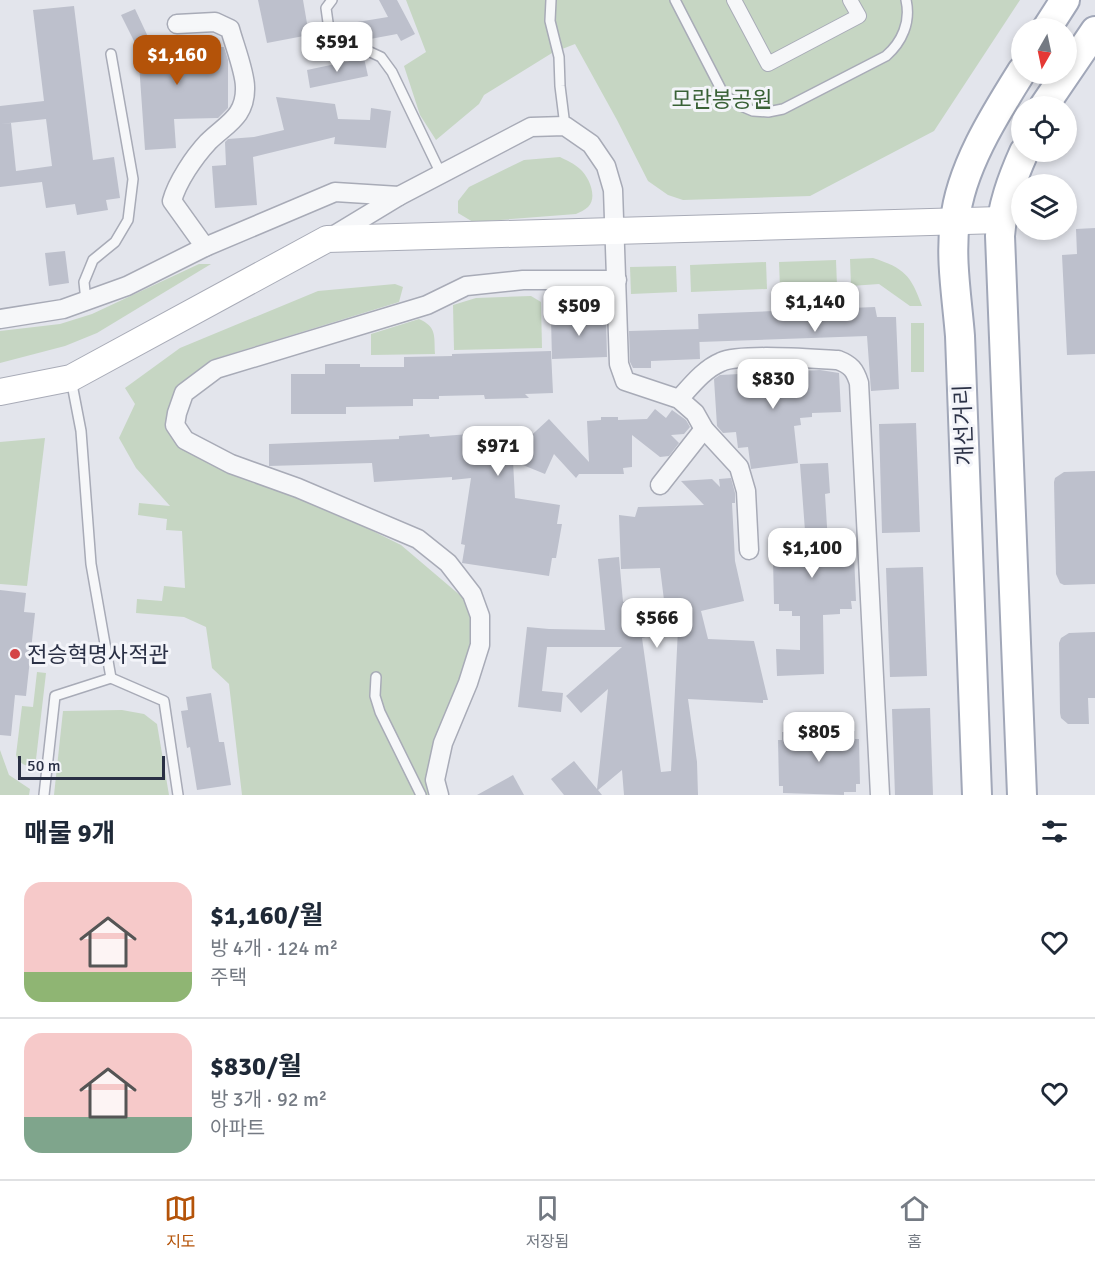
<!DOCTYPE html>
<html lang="ko">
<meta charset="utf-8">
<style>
body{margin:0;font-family:Signika,"Noto Sans KR",sans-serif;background:#f2f2f3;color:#1f2937;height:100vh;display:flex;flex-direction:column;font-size:22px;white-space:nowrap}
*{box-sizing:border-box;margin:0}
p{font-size:20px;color:#747a83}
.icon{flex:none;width:33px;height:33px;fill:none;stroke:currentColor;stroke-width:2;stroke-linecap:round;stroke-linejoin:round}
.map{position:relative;height:795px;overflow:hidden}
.drawer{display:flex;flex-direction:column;background:#fff;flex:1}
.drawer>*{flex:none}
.needle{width:39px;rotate:189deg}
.buttons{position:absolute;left:1011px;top:18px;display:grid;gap:12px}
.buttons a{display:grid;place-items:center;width:66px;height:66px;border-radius:50%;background:#fff;box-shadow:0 3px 9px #0003;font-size:30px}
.scale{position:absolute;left:18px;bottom:15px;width:147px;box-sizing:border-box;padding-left:6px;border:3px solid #2a3045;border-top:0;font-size:16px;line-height:21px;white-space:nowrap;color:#2a3045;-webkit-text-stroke:4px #f3f4f9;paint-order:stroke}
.price{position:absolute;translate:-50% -51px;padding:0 14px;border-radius:12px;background:#fff;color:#222;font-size:20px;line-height:39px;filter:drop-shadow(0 2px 3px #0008)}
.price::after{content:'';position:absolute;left:50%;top:36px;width:18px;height:14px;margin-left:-9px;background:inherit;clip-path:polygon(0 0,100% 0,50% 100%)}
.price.selected{background:#b45309;color:#fff}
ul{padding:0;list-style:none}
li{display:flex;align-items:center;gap:18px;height:150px;padding:0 24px}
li+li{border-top:2px solid #e0e1e3}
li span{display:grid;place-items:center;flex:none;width:168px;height:120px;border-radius:18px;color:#555}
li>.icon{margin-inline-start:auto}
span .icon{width:72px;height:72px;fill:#fffc;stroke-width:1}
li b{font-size:26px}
h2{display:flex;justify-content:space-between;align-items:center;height:72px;padding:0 24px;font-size:26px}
.tabs{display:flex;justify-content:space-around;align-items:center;height:84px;border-top:2px solid #e0e1e3;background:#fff;font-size:16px;color:#747a83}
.tabs a{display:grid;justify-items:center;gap:3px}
.tabs .selected{color:#b45309}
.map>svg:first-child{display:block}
.green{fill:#c6d6c3}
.building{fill:#bdc0cc;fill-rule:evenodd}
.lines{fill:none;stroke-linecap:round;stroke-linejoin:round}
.service-casing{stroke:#a8abb7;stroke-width:12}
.pedestrian-casing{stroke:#a8abb7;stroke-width:16}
.minor-casing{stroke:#a8abb7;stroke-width:21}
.secondary-casing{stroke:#a8abb7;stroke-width:28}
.primary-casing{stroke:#a1a7b8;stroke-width:32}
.service{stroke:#f6f7f9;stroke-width:9}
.pedestrian{stroke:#f6f7f9;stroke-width:14}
.minor{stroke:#f6f7f9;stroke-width:18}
.secondary{stroke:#fff;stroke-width:26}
.primary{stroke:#fff;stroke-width:28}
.poi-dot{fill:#d44446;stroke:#f3f4f9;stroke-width:2}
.labels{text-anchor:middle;stroke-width:6;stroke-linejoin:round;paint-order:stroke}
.park-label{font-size:22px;fill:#396136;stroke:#f3f4f9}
.street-label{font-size:22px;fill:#2a3045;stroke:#f3f4f9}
.poi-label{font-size:22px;fill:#2a3045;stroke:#f3f4f9;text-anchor:start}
</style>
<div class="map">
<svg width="1095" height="795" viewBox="0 0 1095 795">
<rect width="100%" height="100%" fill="#e3e5ec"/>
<g class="green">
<polygon points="406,0 1020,0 934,131 810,196 683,200 668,195 648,181 617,120 575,44 552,53 484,95 479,104 436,140 420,115 404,66 426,52"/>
<path d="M560,157C566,160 575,164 580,169C589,177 598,197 588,207C585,210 580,212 576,214L473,222L458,213V201L469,187L524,160Z"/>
<path d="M873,258C904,268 911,275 922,306H910L879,284L851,286L850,259Z"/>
<polygon points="836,260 837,286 780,288 779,262"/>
<polygon points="766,262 767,289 691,292 690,265"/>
<polygon points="199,264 211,264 97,333 65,346 0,363 0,331 60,324 92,314"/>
<polygon points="676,266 677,292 631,294 630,267"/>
<polygon points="395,284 403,287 399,302 211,360 177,386 168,413 169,430 401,545 468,602 474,625 472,646 428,777 428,795 242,795 229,684 212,668 206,627 184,617 136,613 137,599 162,601 164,586 185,588 182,531 166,530 167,519 138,515 139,503 170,506 136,468 119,438 135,404 125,388 180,348 318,291"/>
<polygon points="531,296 541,302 542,348 454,350 453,305 476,298"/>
<path d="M419,319C437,327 434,336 435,354L371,355V334Z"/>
<rect x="911" y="323" width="13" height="49"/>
<polygon points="45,438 27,586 0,584 0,442"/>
<path d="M37,672L46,673L35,768C26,766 19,764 16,755L22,706L33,707Z"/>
<polygon points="122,710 144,714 157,724 169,795 54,795 63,711"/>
<polygon points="0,750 9,775 30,789 29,795 0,795"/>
</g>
<g class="building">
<polygon points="258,0 303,0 309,35 267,43"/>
<polygon points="379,0 397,0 415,34 401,41 397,34 354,42 351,23 388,17"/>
<polygon points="74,6 93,160 114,157 120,198 106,200 108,210 77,215 75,204 46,208 42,182 0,187 0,124 11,123 16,171 52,166 46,119 0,124 0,106 44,101 33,10"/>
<polygon points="135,9 158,58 185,55 185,47 224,47 228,60 228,108 218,118 174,119 176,148 145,150 138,49 121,15"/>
<polygon points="364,58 368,76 310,88 307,70"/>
<polygon points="276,97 335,104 338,119 370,120 371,108 391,111 386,148 334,144 335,137 253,157 257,205 215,208 212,166 226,165 225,142 228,139 254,137 284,130"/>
<polygon points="1095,228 1095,354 1067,355 1062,255 1077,254 1076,229"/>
<polygon points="65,251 69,283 49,286 45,253"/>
<polygon points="875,307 877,317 896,317 899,389 871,391 867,336 699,342 698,314"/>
<polygon points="598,315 598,318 606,317 607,357 552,359 551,319 562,319 562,316"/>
<polygon points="699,329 700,359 651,361 651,368 633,368 630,362 629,331"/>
<polygon points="551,351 553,393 525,394 529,398 485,399 484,395 439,396 439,399 413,399 413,406 346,407 346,414 291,414 291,374 325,374 325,364 360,364 360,367 404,367 404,357 452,356 452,354"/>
<polygon points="820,370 839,373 841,412 812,413 812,417 800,418 801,425 794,426 798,463 751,469 748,447 738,448 736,432 723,433 717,426 714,379 720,375"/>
<polygon points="655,409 666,418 672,410 686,420 690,427 684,434 671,435 679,443 669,456 660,457 632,435 632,467 623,468 624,474 579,474 576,478 554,454 545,474 513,461 515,498 560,505 557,524 562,524 556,558 552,558 549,576 462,563 465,545 461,544 471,478 452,480 452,477 374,482 372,463 269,466 269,444 399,439 399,436 429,434 430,437 522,430 523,443 549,419 589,462 587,421 601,420 601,417 618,417 618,420 647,419"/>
<polygon points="916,423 920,532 882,533 879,424"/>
<polygon points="828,463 830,493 825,494 828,543 830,543 830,548 849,548 850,556 854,555 856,601 851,601 852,609 840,609 840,614 823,615 824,674 777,676 776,649 800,650 800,616 792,616 792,611 779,611 779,604 774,604 773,559 777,559 777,550 795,550 795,544 806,544 800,464"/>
<polygon points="1095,471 1095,584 1064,585 1060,583 1056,574 1054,482 1055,478 1064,472"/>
<path d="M731,478L735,493V503H732L735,561L744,601L701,611L708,639L754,641L768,700H763V703L688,699L697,762L698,795H624L622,770L598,790L602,795H564L551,779L574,761L597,789L608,689L581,713L566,696L622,647H547L542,691L563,693L561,712L518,707L527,627L549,629L605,630L598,559L619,557L623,602L626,601L628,626L666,616L660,568L621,569L619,515L635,517L638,507L704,505L681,481L712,479L720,487L719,479ZM678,629L671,771L661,772L642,638Z"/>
<polygon points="923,567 927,676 890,677 886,568"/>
<polygon points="0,590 26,593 24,612 35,613 26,696 15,695 11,736 0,735"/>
<polygon points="1095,632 1095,698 1088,698 1089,724 1068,724 1061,718 1060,713 1059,643 1061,638 1069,633"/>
<polygon points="211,693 219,742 224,742 231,785 197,790 190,747 187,748 181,711 188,710 186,697"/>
<polygon points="930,708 933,795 895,795 892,709"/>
<polygon points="855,731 855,739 859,739 860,784 856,784 856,792 844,792 844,795 783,793 783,786 779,786 778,740 782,740 782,732"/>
<polygon points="513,775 524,795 477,795"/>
</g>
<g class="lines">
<g class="service-casing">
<g id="service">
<polyline points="332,0 326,8 331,44 344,52 368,51 381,57 392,72 441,174"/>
<polyline points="551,0 550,21 559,57 560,86 565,126"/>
<path d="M675,0L724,95L739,105L753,111L768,112L783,109L886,56C902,42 911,22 906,0"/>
<polyline points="86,301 84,282 93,260 115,242 128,220 133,179 111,54"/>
<polyline points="376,677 375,696 380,712 421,795"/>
<polyline points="111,678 164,701 178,795"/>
<polyline points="44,795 55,696 111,678 91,564 81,431 71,379"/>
</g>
</g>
<g class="pedestrian-casing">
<polyline id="pedestrian" points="734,0 768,64 859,16 850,0"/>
</g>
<g class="minor-casing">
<g id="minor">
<path d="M177,24L215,22L230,29C234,44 245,72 245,87C246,117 226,124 208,142C194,157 177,182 172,201L205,247"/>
<polyline points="328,239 399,196 531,127 565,126 591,144 606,166 613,190 619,364 625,381 679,399 695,413 704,429 739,467 746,491 749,550"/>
<polyline points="0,319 63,309 127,286 205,247 335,192 399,196"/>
<path d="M679,399C691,386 704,369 721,362C740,353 814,359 838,360C851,365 855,370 859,383L880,795"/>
<polyline points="660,485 704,429"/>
<polyline points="439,795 435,780 443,743 468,683 480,645 480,616 472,594 448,563 418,539 298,488 231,464 185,440 175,425 177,413 184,393 216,369 427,305 466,286 523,280 617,280"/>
</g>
</g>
<g class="secondary-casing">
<polyline id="secondary" points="0,392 71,378 327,239 1001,220"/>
</g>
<g class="primary-casing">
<g id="primary">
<polyline points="1047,28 1065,0"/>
<polyline points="1044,106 1095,31"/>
<path d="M977,795L960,336C957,298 950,259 955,221C960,169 995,114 1022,71"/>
<path d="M1022,795L1000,236C1002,206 1012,179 1024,152"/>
</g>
</g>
<use href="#service" class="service"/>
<use href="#pedestrian" class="pedestrian"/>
<use href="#minor" class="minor"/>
<use href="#secondary" class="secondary"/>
<use href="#primary" class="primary"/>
</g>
<circle class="poi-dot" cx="15" cy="654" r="6"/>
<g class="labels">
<g class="park-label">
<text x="722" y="107">모란봉공원</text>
</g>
<g class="street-label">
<text transform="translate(963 425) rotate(-92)" y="8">개선거리</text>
</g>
<g class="poi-label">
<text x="27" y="662">전승혁명사적관</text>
</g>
</g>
</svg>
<div class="buttons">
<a><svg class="needle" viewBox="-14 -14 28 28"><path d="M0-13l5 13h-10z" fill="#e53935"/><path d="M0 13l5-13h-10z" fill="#747a83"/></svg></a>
<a><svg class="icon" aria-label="locate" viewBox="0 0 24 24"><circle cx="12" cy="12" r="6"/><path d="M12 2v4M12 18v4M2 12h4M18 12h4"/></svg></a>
<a><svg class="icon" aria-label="layers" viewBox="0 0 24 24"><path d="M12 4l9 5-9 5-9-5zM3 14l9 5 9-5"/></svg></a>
</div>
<div class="scale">50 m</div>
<b class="price" style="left:337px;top:73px">$591</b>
<b class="price selected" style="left:177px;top:86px">$1,160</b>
<b class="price" style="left:815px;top:333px">$1,140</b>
<b class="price" style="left:579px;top:337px">$509</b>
<b class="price" style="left:773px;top:410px">$830</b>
<b class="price" style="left:498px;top:477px">$971</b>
<b class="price" style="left:812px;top:579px">$1,100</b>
<b class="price" style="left:657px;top:649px">$566</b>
<b class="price" style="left:819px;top:763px">$805</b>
</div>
<section class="drawer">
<h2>매물 9개<svg class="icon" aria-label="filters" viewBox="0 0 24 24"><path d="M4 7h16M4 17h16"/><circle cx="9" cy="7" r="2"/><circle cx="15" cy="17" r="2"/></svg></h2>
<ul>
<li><span style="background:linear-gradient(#f6c9c9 75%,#8fb573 0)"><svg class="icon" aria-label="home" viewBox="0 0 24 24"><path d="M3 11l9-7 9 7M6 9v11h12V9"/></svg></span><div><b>$1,160/월</b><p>방 4개 · 124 m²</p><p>주택</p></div><svg class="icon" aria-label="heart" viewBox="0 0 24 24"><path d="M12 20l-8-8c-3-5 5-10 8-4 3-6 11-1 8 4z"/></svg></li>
<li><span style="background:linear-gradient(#f6c9c9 70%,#7fa58c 0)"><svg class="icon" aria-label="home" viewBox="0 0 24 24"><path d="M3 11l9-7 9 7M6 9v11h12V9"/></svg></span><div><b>$830/월</b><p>방 3개 · 92 m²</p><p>아파트</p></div><svg class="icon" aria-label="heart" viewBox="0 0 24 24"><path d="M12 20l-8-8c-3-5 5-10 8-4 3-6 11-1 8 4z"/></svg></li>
</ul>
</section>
<nav class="tabs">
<a class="selected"><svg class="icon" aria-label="map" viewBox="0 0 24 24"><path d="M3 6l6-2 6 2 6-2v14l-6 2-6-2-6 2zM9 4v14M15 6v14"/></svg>지도</a>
<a><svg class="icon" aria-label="saved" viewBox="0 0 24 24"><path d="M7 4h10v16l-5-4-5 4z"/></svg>저장됨</a>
<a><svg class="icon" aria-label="home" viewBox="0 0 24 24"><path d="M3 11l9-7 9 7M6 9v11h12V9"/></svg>홈</a>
</nav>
